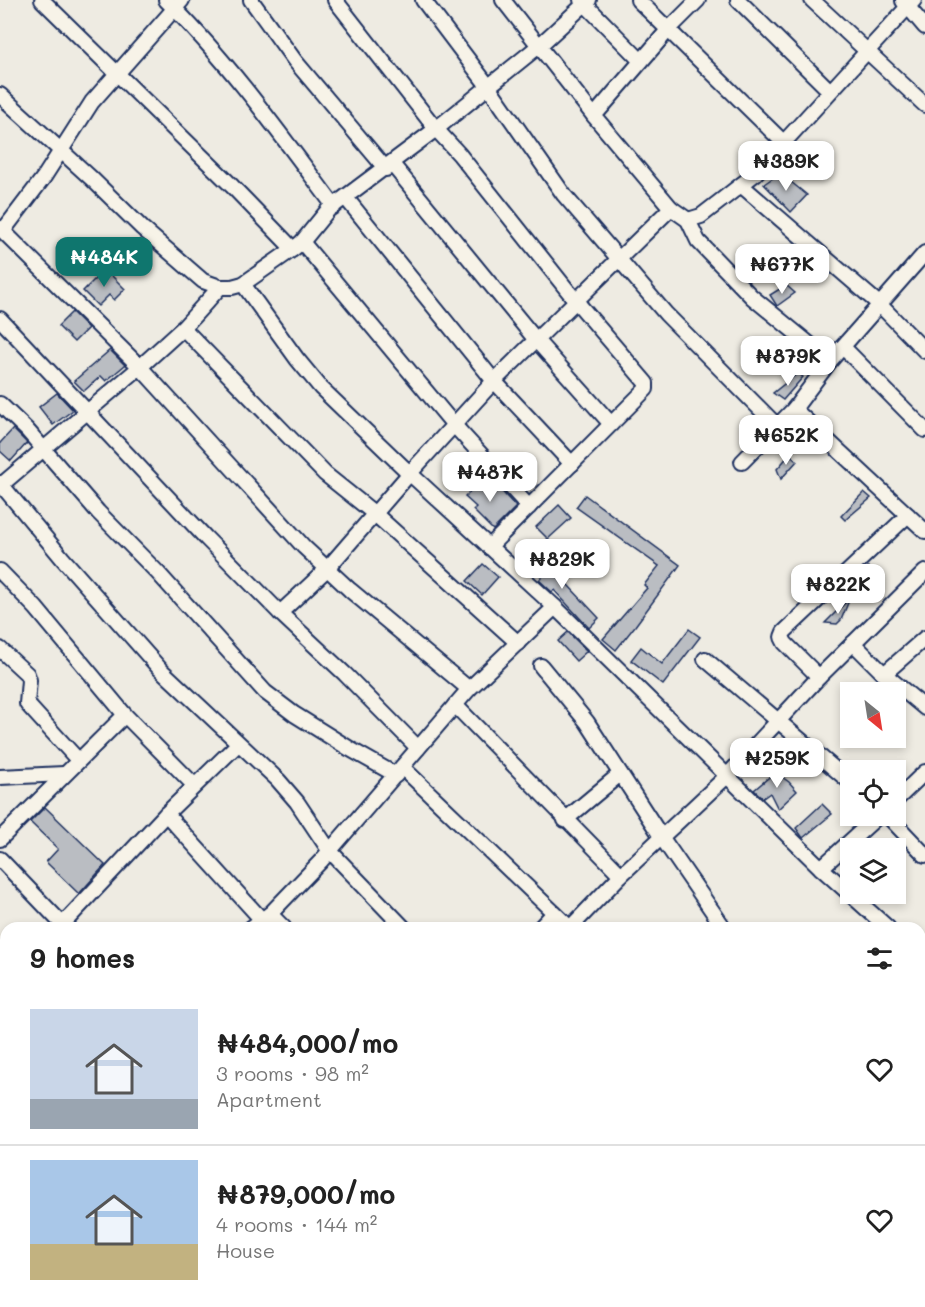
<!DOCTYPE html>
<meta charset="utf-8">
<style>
body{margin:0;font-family:Mali,sans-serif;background:#f6f6f6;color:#222;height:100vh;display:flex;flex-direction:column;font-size:22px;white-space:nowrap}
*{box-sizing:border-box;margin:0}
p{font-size:20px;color:#767676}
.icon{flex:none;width:33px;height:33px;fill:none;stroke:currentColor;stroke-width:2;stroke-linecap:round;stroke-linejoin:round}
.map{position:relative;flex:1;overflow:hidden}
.side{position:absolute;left:0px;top:922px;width:926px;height:386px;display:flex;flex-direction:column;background:#fff;border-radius:18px 18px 0 0;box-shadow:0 3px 9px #0003}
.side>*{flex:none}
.needle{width:39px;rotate:150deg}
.buttons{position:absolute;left:840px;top:682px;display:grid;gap:12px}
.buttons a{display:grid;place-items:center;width:66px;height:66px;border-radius:0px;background:#fff;box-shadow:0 3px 9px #0003;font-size:30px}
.price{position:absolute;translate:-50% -51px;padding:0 14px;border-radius:12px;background:#fff;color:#222;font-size:20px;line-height:39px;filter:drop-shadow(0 2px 3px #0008)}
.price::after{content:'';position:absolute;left:50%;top:36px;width:18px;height:14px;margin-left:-9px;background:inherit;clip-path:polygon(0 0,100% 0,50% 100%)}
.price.current{background:#0f766e;color:#fff}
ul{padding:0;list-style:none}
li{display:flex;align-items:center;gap:18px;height:150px;padding:0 30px}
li+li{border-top:2px solid #e0e0e0}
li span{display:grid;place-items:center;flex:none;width:168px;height:120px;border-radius:0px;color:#555}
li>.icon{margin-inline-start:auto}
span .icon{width:72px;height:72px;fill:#fffc;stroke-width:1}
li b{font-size:26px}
h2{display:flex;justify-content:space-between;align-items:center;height:72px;padding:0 30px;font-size:26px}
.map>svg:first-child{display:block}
.building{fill:#babdc2;stroke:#1b2f5e;stroke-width:1.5}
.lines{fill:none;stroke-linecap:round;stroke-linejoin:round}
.minor-casing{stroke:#1b2f5e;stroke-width:18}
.minor{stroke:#f7f3e8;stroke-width:14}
</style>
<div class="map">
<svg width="925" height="1307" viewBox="0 0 925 1307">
<rect width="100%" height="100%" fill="#eeebe2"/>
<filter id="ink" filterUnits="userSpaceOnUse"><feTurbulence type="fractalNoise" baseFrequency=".0167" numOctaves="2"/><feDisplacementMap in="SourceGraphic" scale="12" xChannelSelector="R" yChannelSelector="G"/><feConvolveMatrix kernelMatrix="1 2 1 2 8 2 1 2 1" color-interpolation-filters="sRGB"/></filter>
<g filter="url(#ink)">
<g class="building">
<polygon points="780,173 807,195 791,212 764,184"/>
<polygon points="105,269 125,289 114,300 109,295 98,306 83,291"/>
<polygon points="786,285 795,293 777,306 770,295"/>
<polygon points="72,312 88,328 74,342 58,326"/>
<polygon points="110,350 125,365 106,381 101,376 84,391 74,381"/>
<polygon points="798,373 803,377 783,400 773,393"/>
<polygon points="57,393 73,410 53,425 39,407"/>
<polygon points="13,429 27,443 11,461 0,451 0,443"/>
<polygon points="790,454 797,461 781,479 777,469"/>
<polygon points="487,475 516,507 493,530 473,510 476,507 465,497"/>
<polygon points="864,492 871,498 845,520 841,516"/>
<polygon points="585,495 680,565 635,626 616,650 603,639 647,588 644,585 659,566 576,507"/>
<polygon points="559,505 571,518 548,539 536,527"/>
<polygon points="537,552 599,618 589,628 554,590 552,592 539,580 542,577 527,562"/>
<polygon points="483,564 498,577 482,595 467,581"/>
<polygon points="868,567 871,571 846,600 841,590"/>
<polygon points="850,598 841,620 837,624 825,623"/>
<polygon points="689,629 700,637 663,685 631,660 641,647 662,664"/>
<polygon points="568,632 587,651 576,661 558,641"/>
<polygon points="775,772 789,782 797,791 778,809 770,793 763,798 754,790"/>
<polygon points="822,804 832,814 803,838 796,828"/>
<polygon points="45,807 105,865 79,894 46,862 58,849 30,822"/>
</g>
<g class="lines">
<g class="minor-casing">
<g id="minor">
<polyline points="42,0 232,186 293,249"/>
<path d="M166,0C229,62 281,135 334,206"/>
<polyline points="251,0 295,61 386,169"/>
<polyline points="335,0 436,129 459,154 576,301 646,383 646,389 489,547"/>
<polyline points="423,0 488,86 564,195 666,314 777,426"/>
<polyline points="503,0 594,116 671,208 688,220 698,241 752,297 830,361"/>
<polyline points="581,0 641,61"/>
<polyline points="638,0 784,143"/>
<polyline points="738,0 830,91"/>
<polyline points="812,0 925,105"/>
<polyline points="903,1 925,27"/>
<polyline points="0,95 91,178 142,228 203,281 220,287 232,287 243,284 293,249 302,242 328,210 436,129 540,45 589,0"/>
<polyline points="594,116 669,29 698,0"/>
<polyline points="392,164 536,340 611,424"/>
<polyline points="741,185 879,304 925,351"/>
<polyline points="346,198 494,381 572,464"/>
<polyline points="688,220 701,216 755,174 914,0"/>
<polyline points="0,228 140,367 304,547 350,590 469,689"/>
<polyline points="3,231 44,177 92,102 182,0"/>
<polyline points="302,242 454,425 529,507"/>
<polyline points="243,284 297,359 321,388 404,468 555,607 821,868 888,928"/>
<polyline points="0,319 206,538 280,613 345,674 418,748"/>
<polyline points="183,328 325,474 375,514 518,643"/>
<polyline points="843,347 925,430"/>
<polyline points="0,404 27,430 98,512 158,573 265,692 294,714 350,749 396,775"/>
<polyline points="794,409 925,531"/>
<polyline points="742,462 794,409 830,361 925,253"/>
<polyline points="0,483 63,559 160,669 278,780 297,802 329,850 404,928"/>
<polyline points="0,486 140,367 183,328 220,287"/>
<polyline points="0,571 36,608 125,715 194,785"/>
<polyline points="280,613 327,569 410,473 494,381 671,208"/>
<polyline points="853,643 884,674 925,708"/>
<polyline points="0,649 27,674 29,680 27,704 78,760"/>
<polyline points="705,659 850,782"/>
<polyline points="541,666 587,722 662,838 724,928"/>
<polyline points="884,674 925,638"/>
<polyline points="819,677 785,643 782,637 784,632 908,515"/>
<polyline points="455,705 621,875"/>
<polyline points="402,767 570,928"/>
<polyline points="0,777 64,774"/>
<polyline points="896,800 925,772"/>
<polyline points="166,814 262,920"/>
<polyline points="888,816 925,855"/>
<polyline points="565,820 620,774"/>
<polyline points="0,839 125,715"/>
<polyline points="0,859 66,928"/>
<polyline points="821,868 878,816"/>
<polyline points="270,914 284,928"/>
<polyline points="62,925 166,814 238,744"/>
<polyline points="251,928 270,914 321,861 469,689 555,607"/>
<polyline points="540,928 554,913"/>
<polyline points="570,928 621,875 726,777 819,677 925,572"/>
<polyline points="920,957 925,962"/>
<polyline points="0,1056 6,1050"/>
<polyline points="0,1155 6,1161"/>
<polyline points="920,1178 925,1183"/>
<polyline points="0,1247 6,1253"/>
<polyline points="920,1276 925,1281"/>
<polyline points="105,1302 110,1307"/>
<polyline points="188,1302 192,1307"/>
<polyline points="409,1302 414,1307"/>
<polyline points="508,1302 512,1307"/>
<polyline points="820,1302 824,1307"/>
<polyline points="877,1302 882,1307"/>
<polyline points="62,1307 67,1302"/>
<polyline points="262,1307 267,1302"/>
<polyline points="584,1307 590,1302"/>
<polyline points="708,1307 722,1302"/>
</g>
</g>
<use href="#minor" class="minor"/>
</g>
</g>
</svg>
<div class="buttons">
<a><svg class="needle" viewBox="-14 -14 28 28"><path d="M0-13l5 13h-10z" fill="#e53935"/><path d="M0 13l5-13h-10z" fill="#767676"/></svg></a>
<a><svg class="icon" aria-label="locate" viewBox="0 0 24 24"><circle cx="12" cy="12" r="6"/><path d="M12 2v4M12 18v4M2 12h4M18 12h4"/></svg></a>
<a><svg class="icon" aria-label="layers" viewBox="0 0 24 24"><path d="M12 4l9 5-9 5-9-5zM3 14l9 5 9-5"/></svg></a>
</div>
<b class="price" style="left:786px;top:192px">₦389K</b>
<b class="price current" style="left:104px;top:288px">₦484K</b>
<b class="price" style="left:782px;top:295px">₦677K</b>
<b class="price" style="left:788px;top:387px">₦879K</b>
<b class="price" style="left:786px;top:466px">₦652K</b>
<b class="price" style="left:490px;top:503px">₦487K</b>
<b class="price" style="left:562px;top:590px">₦829K</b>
<b class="price" style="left:838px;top:615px">₦822K</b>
<b class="price" style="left:777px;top:789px">₦259K</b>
<section class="side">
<h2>9 homes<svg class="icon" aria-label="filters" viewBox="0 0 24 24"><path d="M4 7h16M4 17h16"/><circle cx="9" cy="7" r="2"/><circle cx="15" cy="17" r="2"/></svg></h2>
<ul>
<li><span style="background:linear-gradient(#c9d6e8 75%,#9aa5b1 0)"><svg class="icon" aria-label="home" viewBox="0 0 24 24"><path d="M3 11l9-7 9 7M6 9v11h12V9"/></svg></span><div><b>₦484,000/mo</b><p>3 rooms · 98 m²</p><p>Apartment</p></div><svg class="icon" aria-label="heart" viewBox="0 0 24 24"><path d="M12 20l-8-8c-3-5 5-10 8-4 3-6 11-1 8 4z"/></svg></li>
<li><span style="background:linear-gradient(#a9c7e8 70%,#c2b280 0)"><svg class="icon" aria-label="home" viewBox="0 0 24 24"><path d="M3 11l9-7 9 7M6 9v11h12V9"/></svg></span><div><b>₦879,000/mo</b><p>4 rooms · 144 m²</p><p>House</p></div><svg class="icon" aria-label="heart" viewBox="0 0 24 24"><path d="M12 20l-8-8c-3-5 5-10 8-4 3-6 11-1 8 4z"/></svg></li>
</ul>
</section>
</div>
